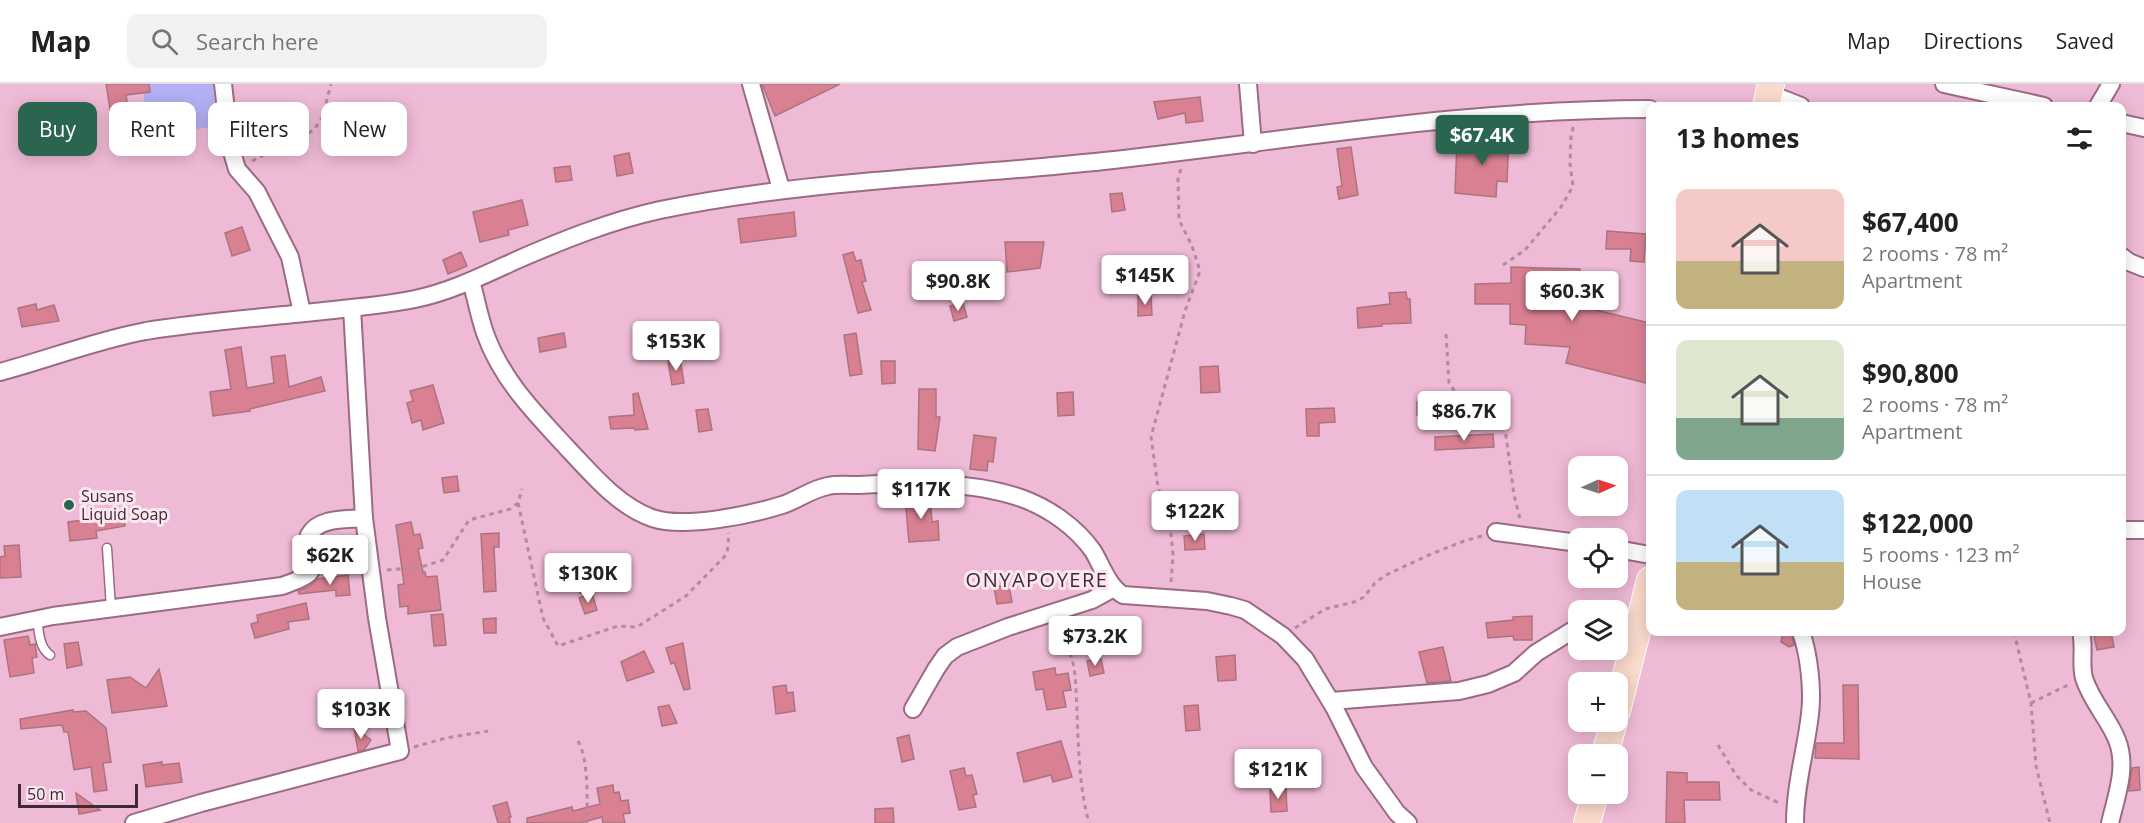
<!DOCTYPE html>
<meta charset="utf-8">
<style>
body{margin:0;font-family:"Open Sans",sans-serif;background:#f2f2f2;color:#222;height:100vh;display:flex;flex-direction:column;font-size:22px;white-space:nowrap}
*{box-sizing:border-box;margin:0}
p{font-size:20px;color:#767676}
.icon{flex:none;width:33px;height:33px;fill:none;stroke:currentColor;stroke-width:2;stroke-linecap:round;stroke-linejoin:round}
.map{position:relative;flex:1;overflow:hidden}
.side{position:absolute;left:1646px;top:18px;width:480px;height:534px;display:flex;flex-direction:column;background:#fff;border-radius:12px;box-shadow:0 3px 15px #0003}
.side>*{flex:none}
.guide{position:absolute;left:18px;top:18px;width:570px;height:54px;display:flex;gap:12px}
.needle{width:39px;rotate:87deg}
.controls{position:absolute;left:1568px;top:372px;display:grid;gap:12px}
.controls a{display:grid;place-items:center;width:60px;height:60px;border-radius:12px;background:#fff;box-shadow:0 3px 15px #0003;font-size:30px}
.scale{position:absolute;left:18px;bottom:15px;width:120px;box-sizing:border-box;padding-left:6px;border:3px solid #3e2a35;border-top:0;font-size:16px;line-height:21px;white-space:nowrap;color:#3e2a35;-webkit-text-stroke:4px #fce6f0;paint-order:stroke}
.price{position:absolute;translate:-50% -51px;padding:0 14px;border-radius:6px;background:#fff;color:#222;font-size:20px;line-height:39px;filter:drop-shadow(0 2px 3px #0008)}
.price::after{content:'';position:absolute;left:50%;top:36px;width:18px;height:14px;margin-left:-9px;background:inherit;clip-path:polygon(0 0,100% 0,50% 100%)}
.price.selected{background:#29654f;color:#fff}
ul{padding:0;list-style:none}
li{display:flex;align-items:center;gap:18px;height:150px;padding:0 30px}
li+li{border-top:2px solid #e0e0e0}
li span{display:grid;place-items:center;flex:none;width:168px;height:120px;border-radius:12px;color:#555}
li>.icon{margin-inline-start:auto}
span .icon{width:72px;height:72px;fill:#fffc;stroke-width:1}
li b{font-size:26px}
h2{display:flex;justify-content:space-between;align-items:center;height:72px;padding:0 30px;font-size:26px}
.pill{padding:0 21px;border-radius:12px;background:#fff;box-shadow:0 3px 15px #0003;font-size:21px;line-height:54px}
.pill.selected{background:#29654f;color:#fff}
header{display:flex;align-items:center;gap:36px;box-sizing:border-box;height:84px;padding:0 30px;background:#fff;border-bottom:2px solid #e0e0e0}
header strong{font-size:28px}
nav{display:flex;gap:33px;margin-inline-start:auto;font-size:21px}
.search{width:420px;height:54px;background:#f2f2f2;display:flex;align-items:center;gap:15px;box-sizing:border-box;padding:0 21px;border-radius:12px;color:#767676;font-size:22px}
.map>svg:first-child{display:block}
.green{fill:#b4b0f5}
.building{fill:#d98193;stroke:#aa747e;stroke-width:1.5}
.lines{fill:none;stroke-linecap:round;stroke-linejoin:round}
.service-casing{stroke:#9b6b84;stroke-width:11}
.minor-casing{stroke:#9b6b84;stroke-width:20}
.primary-casing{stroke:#fff;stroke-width:28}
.path{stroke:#b48a9f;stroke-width:3;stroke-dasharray:4.5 4.5;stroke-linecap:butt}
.service{stroke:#fff;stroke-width:8}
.minor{stroke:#fff;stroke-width:16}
.primary{stroke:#f9dacc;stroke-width:26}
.poi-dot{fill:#29654f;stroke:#fce6f0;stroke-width:2}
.labels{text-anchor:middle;stroke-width:6;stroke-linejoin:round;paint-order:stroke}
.poi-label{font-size:16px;fill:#3e2a35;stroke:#fce6f0;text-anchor:start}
.quarter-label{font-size:20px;letter-spacing:1.5px;fill:#3e2a35;stroke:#fce6f0}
</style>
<header>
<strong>Map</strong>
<div class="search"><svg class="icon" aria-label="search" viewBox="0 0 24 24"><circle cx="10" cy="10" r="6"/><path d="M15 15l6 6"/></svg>Search here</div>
<nav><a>Map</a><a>Directions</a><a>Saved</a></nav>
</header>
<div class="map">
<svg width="2144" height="739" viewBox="0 0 2144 739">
<rect width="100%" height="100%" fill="#efbad5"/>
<polygon class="green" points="143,0 213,0 216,42 146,53"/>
<g class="building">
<polygon points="106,0 149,0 150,8 126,11 134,59 116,62"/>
<polygon points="762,0 840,0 775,32"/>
<polygon points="1200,13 1203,37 1186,39 1185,29 1158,35 1154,18"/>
<rect x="80" y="45" width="13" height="17"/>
<polygon points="1487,48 1509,50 1507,98 1497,97 1496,113 1455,109 1457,57 1486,62"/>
<polygon points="1351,63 1358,111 1339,115 1337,103 1342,102 1337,65"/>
<polygon points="629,69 633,89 617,92 614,72"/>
<polygon points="570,82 572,96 556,98 554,84"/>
<polygon points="1122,109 1125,126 1112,128 1110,110"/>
<polygon points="522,116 528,141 508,146 509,151 480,158 473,128"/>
<polygon points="794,128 796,152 741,159 738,135"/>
<polygon points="242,143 250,166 232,172 225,149"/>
<polygon points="1607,147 1646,150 1644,178 1630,177 1631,165 1606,165"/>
<polygon points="1005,158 1044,158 1040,184 1007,188"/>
<polygon points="461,168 467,182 448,190 443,176"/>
<polygon points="853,168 856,177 861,176 866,197 862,198 871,226 858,229 843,171"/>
<polygon points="1511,183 1580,185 1579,222 1650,239 1650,300 1566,279 1570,263 1525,260 1526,241 1510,240 1510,220 1475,220 1475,200 1511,199"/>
<polygon points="1406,208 1407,215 1410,215 1411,239 1382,240 1382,242 1358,244 1357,224 1390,220 1389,209"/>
<polygon points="1138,212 1151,212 1152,231 1138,232"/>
<polygon points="963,219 967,233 954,237 950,222"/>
<polygon points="36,220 37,226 54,221 59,237 22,243 18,224"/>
<polygon points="564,249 566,263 540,268 538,254"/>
<polygon points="856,249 862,290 850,292 844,251"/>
<polygon points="241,263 247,304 274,299 271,273 285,271 289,303 321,293 325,307 250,325 250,327 213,332 210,308 231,305 225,266"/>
<polygon points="680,275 684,299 672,301 668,277"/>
<polygon points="881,277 895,277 895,299 882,300"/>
<polygon points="1218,282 1220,308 1201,309 1200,283"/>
<polygon points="433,301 444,339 423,346 421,336 412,339 407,319 413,317 410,307"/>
<polygon points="919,305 936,305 936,333 940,333 935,367 918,365"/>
<polygon points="1073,308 1074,331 1058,332 1057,309"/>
<polygon points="638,309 648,345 635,346 634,344 611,345 609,333 634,331 633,310"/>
<rect x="1417" y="318" width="13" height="13"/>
<polygon points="1334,324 1335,338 1319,339 1319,352 1307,352 1306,325"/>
<polygon points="708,325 712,346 699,348 696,326"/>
<polygon points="1493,350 1494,363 1435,366 1435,353"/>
<polygon points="974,351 996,354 993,378 988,377 987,387 970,385"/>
<polygon points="457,392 459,407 444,409 442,394"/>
<polygon points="930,412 932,438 938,437 939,456 909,458 905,414"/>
<polygon points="124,431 125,442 96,447 97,454 70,457 68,438"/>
<polygon points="411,438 414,451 420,450 423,464 418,465 423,488 425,488 426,493 437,492 441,526 408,530 408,522 400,523 398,501 404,500 396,441"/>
<polygon points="499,449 499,463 494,463 496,507 484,508 481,450"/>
<polygon points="1204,450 1205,465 1185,466 1184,452"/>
<polygon points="19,461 21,493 0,494 0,473 5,472 4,462"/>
<polygon points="586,484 593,505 580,509 573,488"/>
<polygon points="348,491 350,511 336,512 336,506 299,510 298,507 310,502 318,495"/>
<polygon points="1009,501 1012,518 997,520 994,503"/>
<polygon points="592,509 597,526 585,530 579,514"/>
<polygon points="306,519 309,535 288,538 289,545 255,554 251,540 258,538 257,531"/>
<polygon points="443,530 446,561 434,562 431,531"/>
<polygon points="1532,532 1532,556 1514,556 1513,552 1488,554 1486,539 1513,536 1513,533"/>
<polygon points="496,534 496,549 484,549 483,535"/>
<polygon points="1783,548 1791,548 1794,561 1789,563 1781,558"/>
<polygon points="2093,548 2111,548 2114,563 2097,566"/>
<polygon points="28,552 30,561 35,560 37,573 32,574 34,589 10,593 4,556"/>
<polygon points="78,558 82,581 67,584 64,560"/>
<polygon points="683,559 690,605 684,606 674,578 671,580 666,564"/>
<polygon points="1443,563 1451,597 1427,599 1419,568"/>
<polygon points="644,567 654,588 627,597 621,578"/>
<polygon points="1235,571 1236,596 1218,597 1216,573"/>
<polygon points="1101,575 1104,589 1090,592 1087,577"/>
<polygon points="1055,584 1056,591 1068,589 1071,606 1063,607 1066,623 1047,626 1043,605 1036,606 1033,588"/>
<polygon points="159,585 167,622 112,629 107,596 130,593 146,604"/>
<polygon points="786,601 787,609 793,608 795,627 776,630 773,603"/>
<polygon points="1843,601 1858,601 1859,675 1815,674 1816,659 1844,659"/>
<polygon points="669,621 677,639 662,642 658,623"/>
<polygon points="1198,621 1200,646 1186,647 1184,622"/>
<polygon points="73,626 73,628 86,627 106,644 111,678 103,679 107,706 94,708 91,683 74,686 68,648 64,648 62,641 21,645 20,635"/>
<polygon points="354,643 371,656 364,666 358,667"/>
<polygon points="909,651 914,675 902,678 897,654"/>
<polygon points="1061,657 1072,693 1053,698 1051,691 1024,698 1017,669"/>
<polygon points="162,678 162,681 179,679 182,698 146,703 143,681"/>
<polygon points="2139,683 2140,706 2129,707 2132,684"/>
<polygon points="964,684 966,692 972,691 977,710 973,711 976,723 959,726 950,687"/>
<polygon points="1667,688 1687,689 1687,698 1719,698 1720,716 1684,716 1685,739 1666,739"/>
<polygon points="613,701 614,709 619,708 621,717 628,716 630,729 623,730 625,739 603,739 602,733 580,739 527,739 527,734 572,723 573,727 600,720 597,704"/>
<polygon points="1286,705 1287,727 1271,728 1270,706"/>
<polygon points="76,709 100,726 79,730"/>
<polygon points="507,718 511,733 509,733 510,739 498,739 493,722"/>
<polygon points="893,724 894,739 875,739 875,725"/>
</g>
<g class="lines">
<g class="service-casing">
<g id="service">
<polyline points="107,464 111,524"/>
<path d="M37,535C39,547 39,564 50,571"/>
</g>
</g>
<g class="minor-casing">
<g id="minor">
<polyline points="223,0 230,61 237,85 257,108 290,173 302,229"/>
<polyline points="751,0 781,105"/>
<polyline points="1248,0 1253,60"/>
<polyline points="1944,0 2044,22"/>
<polyline points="1768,9 1801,22"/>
<polyline points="2098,22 2111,0"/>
<polyline points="2121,39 2144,44"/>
<polyline points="2121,172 2129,178 2144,184"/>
<path d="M471,197C476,214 479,232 485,249C502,297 536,330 569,366C593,391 618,422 652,434C684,445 750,431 782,421C798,416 811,405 828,402C837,400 849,401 859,401C910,398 972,397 1021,414C1049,424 1076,443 1093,467C1102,482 1108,502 1123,511L1207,517L1231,522L1245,526L1283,552L1305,575L1334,623L1364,683L1397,729L1408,739"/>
<path d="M0,288C49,275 97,256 146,247C202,238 258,234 314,228C348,224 381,222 415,215C450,208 484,191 517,176C563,156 610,137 660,126C806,96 956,93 1104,77C1286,57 1467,25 1650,25"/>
<polyline points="2121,446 2144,446"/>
<polyline points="1496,448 1578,459"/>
<polyline points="1617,465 1650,471"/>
<polyline points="1617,542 1639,545"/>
<path d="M0,543L53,532L282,502C327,486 306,488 309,451C319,433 346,436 364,434"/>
<path d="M2081,548C2085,563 2080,579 2084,594C2091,617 2109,635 2117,656C2128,683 2116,713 2110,739"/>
<polyline points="1331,617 1459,607 1488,600 1514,589 1536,569 1578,543"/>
<polyline points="913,625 936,585 945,572 957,563 1008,543 1092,516 1114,504"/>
<polyline points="134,739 201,719 400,667 377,534 364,434 352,224"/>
<path d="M1795,739C1795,701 1806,666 1810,630C1813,606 1809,570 1801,548"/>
</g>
</g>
<g class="primary-casing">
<g id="primary">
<polyline points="1766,22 1771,0"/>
<polyline points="1617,627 1650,496"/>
<polyline points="1605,670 1614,638"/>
<polyline points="1587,739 1595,710"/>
</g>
</g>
<g class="path">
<polyline points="252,77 314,46 322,34 331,0"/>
<polyline points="1503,181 1525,166 1561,123 1573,102 1570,80 1571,51 1574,41"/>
<polyline points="1446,250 1449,299 1462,318 1503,330 1514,411 1520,435"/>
<polyline points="518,419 543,534 558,562 618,542 637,543 686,512 727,470 729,451 728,449"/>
<polyline points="387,486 421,483 443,476 469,436 510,425 518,419 522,405"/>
<polyline points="1171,498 1173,471 1170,440 1158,403 1151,353 1185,227 1200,187 1192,162 1179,136 1178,95 1181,84"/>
<path d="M1063,543C1065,559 1074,575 1075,592C1079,641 1076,691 1089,739"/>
<polyline points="1295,544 1325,525 1354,518 1364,513 1375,499 1386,491 1431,470 1464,457 1482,452"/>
<polyline points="2014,548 2031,619 2036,682 2050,739"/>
<polyline points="2031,619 2070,600"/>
<path d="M578,657C589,676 587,717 587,739"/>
<polyline points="1718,661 1736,691 1751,706 1779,719"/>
<polyline points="414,663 446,654 488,647"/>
</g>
<use href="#service" class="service"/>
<use href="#minor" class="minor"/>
<use href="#primary" class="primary"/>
</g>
<circle class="poi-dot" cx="69" cy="421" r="6"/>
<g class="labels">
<g class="poi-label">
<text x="81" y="418">Susans<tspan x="81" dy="18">Liquid Soap</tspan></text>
</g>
<g class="quarter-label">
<text x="1037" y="503">ONYAPOYERE</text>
</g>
</g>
</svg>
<div class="controls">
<a><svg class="needle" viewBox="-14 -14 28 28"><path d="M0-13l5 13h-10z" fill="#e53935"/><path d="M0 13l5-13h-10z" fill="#767676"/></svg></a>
<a><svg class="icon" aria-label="locate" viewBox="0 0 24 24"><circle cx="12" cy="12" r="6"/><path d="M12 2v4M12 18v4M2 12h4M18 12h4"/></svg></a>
<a><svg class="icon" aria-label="layers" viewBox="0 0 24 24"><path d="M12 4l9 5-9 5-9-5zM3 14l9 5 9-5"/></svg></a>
<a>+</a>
<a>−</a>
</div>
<div class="scale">50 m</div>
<b class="price selected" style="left:1482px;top:82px">$67.4K</b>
<b class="price" style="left:1145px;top:222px">$145K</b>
<b class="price" style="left:958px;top:228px">$90.8K</b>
<b class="price" style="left:1572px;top:238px">$60.3K</b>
<b class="price" style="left:676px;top:288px">$153K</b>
<b class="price" style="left:1464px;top:358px">$86.7K</b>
<b class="price" style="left:921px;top:436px">$117K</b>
<b class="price" style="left:1195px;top:458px">$122K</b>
<b class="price" style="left:330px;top:502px">$62K</b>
<b class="price" style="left:588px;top:520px">$130K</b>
<b class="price" style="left:1095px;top:583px">$73.2K</b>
<b class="price" style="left:361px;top:656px">$103K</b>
<b class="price" style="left:1278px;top:716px">$121K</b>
<div class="guide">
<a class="pill selected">Buy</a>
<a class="pill">Rent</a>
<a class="pill">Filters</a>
<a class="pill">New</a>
</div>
<section class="side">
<h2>13 homes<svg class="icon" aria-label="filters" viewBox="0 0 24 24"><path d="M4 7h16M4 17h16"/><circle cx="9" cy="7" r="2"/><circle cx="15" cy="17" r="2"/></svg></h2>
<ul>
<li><span style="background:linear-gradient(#f6c9c9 60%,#c2b280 0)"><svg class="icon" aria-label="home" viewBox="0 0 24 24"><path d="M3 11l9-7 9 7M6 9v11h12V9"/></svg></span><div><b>$67,400</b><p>2 rooms · 78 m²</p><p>Apartment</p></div></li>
<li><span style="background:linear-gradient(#dfe7d0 65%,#7fa58c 0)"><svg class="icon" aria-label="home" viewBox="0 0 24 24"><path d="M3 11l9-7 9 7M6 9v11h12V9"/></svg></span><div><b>$90,800</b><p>2 rooms · 78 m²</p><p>Apartment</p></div></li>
<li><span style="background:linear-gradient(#bfe0f5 60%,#c2b280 0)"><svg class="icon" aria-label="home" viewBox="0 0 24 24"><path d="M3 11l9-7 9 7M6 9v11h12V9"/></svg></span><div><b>$122,000</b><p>5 rooms · 123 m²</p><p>House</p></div></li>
</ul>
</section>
</div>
